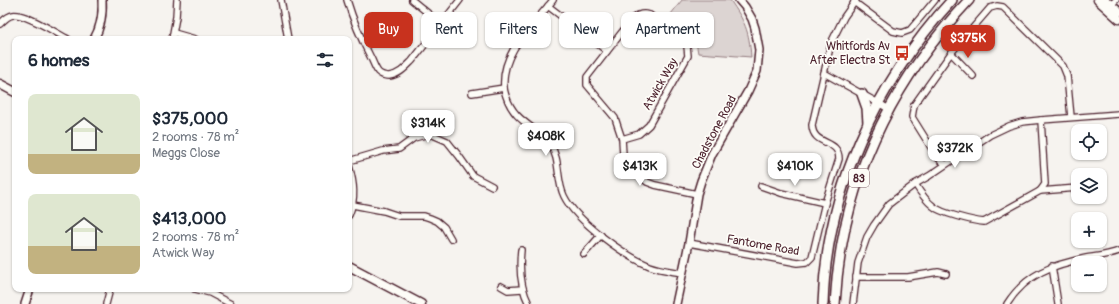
<!DOCTYPE html>
<meta charset="utf-8">
<style>
body{margin:0;font-family:Pangolin,sans-serif;background:#f2f2f3;color:#1f2937;height:100vh;display:flex;flex-direction:column;font-size:15px;white-space:nowrap}
*{box-sizing:border-box;margin:0}
p{font-size:13px;color:#747a83}
.icon{flex:none;width:22px;height:22px;fill:none;stroke:currentColor;stroke-width:2;stroke-linecap:round;stroke-linejoin:round}
.map{position:relative;flex:1;overflow:hidden}
.details{position:absolute;left:12px;top:36px;width:340px;height:256px;display:flex;flex-direction:column;background:#fff;border-radius:8px;box-shadow:0 1px 3px #0004}
.details>*{flex:none}
.guide{position:absolute;left:364px;top:12px;width:380px;height:36px;display:flex;gap:8px}
.tools{position:absolute;left:1071px;top:124px;display:grid;gap:8px}
.tools a{display:grid;place-items:center;width:36px;height:36px;border-radius:8px;background:#fff;box-shadow:0 1px 3px #0004;font-size:20px}
.price{position:absolute;translate:-50% -34px;padding:0 9px;border-radius:8px;background:#fff;color:#222;font-size:13px;line-height:26px;filter:drop-shadow(0 1px 2px #0008)}
.price::after{content:'';position:absolute;left:50%;top:24px;width:12px;height:9px;margin-left:-6px;background:inherit;clip-path:polygon(0 0,100% 0,50% 100%)}
.price.current{background:#c8321e;color:#fff}
ul{padding:0;list-style:none}
li{display:flex;align-items:center;gap:12px;height:100px;padding:0 16px}
li span{display:grid;place-items:center;flex:none;width:112px;height:80px;border-radius:8px;color:#555}
li>.icon{margin-inline-start:auto}
span .icon{width:48px;height:48px;fill:#fffc;stroke-width:1}
li b{font-size:17px}
h2{display:flex;justify-content:space-between;align-items:center;height:48px;padding:0 16px;font-size:17px}
.tag{padding:0 14px;border-radius:8px;background:#fff;box-shadow:0 1px 3px #0004;font-size:14px;line-height:36px}
.tag.current{background:#c8321e;color:#fff}
.map>svg:first-child{display:block}
.green{fill:#dcd4d2;stroke:#937a7e}
.lines{fill:none;stroke-linecap:round;stroke-linejoin:round}
.minor-casing{stroke:#4a1f2b;stroke-width:8}
.tertiary-casing{stroke:#4a1f2b;stroke-width:10}
.secondary-casing{stroke:#4a1f2b;stroke-width:11}
.primary-casing{stroke:#4a1f2b;stroke-width:12}
.minor{stroke:#fdfcf7;stroke-width:5.5}
.tertiary{stroke:#fdfcf7;stroke-width:7}
.secondary{stroke:#fdfcf7;stroke-width:8}
.primary{stroke:#fdfcf7;stroke-width:9}
.labels{text-anchor:middle;stroke-width:3.5;stroke-linejoin:round;paint-order:stroke}
.shield{fill:#fdfcf7;stroke:#806168;stroke-width:1}
.shield-label{font-size:11px;font-weight:bold;fill:#4a1f2b}
.poi-label{font-size:12px;fill:#4a1f2b;stroke:#fdfcf7;text-anchor:end}
.street-label{font-size:12px;fill:#4a1f2b;stroke:#fdfcf7}
</style>
<div class="map">
<svg width="1119" height="304" viewBox="0 0 1119 304">
<rect width="100%" height="100%" fill="#f6f3ef"/>
<filter id="ink" filterUnits="userSpaceOnUse"><feTurbulence type="fractalNoise" baseFrequency=".025" numOctaves="2"/><feDisplacementMap in="SourceGraphic" scale="8" xChannelSelector="R" yChannelSelector="G"/><feConvolveMatrix kernelMatrix="1 2 1 2 8 2 1 2 1" color-interpolation-filters="sRGB"/></filter>
<g filter="url(#ink)">
<path class="green" d="M682,0H730C745,22 749,30 751,57L698,53L696,42L667,19Z"/>
<g class="lines">
<g class="minor-casing">
<g id="minor">
<polyline points="281,0 288,39"/>
<path d="M347,0C353,20 361,39 371,58C373,62 375,68 378,72C381,75 386,76 389,76C399,75 406,67 412,61L460,0"/>
<polyline points="412,0 441,24"/>
<path d="M553,0C533,26 501,51 504,87C504,90 505,93 506,96C515,123 535,125 550,144C561,160 556,180 564,196C576,221 625,256 650,266C661,270 672,271 682,273"/>
<polyline points="854,2 893,31 902,33 910,30 935,0"/>
<polyline points="548,6 607,51"/>
<polyline points="1109,7 1116,0"/>
<path d="M0,24C4,20 7,16 13,15C25,13 56,33 68,39"/>
<polyline points="174,33 195,39"/>
<polyline points="172,39 176,17 177,0"/>
<polyline points="951,53 973,76"/>
<polyline points="824,73 889,109"/>
<polyline points="472,93 504,88"/>
<path d="M622,139L639,134L649,125L688,56L687,46L684,43L650,15C643,13 639,14 633,18L587,77V85L615,118L622,139L623,155L627,163L637,173L647,182L655,185L697,194"/>
<polyline points="349,161 383,151 399,149 414,138 425,135 433,135 447,141 459,156 473,176 492,186"/>
<polyline points="945,164 937,157 912,117 914,105 951,53 990,8 997,6 1003,7 1063,66 1067,76 1071,117"/>
<path d="M349,166C354,183 356,198 349,215"/>
<path d="M915,184C920,192 925,200 933,206C940,213 973,221 984,222L1040,191L1045,184L1041,120"/>
<polyline points="761,186 781,193 825,203"/>
<polyline points="1040,191 1078,188"/>
<polyline points="353,205 384,211 399,216 424,216 430,218 437,221 444,227 451,239"/>
<path d="M689,243L798,263L807,262L812,257L825,203L839,159C839,138 813,147 812,125L831,43L844,17L856,0"/>
<path d="M521,250C519,269 520,287 529,304"/>
<polyline points="584,254 601,235"/>
<polyline points="1052,266 1058,304"/>
<polyline points="856,277 908,277 938,272 946,274"/>
<polyline points="501,286 508,290 522,289"/>
<polyline points="195,289 210,293 231,304"/>
<polyline points="106,304 110,289"/>
<polyline points="853,304 858,263 867,237 874,225 889,204 915,184 929,176 990,135 1009,126 1022,122 1041,120 1119,114"/>
<path d="M1007,304C1027,273 1052,265 1086,258C1098,256 1108,255 1119,251"/>
</g>
</g>
<g class="tertiary-casing">
<g id="tertiary">
<path d="M94,39C101,27 103,14 102,0"/>
<polyline points="25,304 30,289"/>
<polyline points="676,304 689,243 697,194 701,181 712,154 748,91 757,71 759,50 755,28 752,19 745,7 739,0"/>
</g>
</g>
<g class="secondary-casing">
<g id="secondary">
<polyline points="1098,0 1119,19"/>
<polyline points="1105,0 1119,12"/>
<polyline points="0,84 15,92"/>
<polyline points="349,266 421,304"/>
</g>
</g>
<g class="primary-casing">
<g id="primary">
<polyline points="862,94 867,108 868,123"/>
<path d="M823,304C826,191 876,83 952,0"/>
<path d="M835,304C841,187 889,85 969,0"/>
</g>
</g>
<use href="#minor" class="minor"/>
<use href="#tertiary" class="tertiary"/>
<use href="#secondary" class="secondary"/>
<use href="#primary" class="primary"/>
</g>
</g>
<defs>
<g id="bus-bare" transform="scale(1.2)"><path d="M-5-6H5V4H4V6H2V4H-2V6H-4V4H-5ZM-3.5-4V0h7V-4ZM-3.5 1.2v1.5H-2V1.2ZM2 1.2v1.5H3.5V1.2Z" fill="#c8321e" stroke="#fdfcf7" stroke-width="2.5" paint-order="stroke"/></g>
</defs>
<g fill-rule="evenodd">
<use href="#bus-bare" x="902" y="53"/>
</g>
<g class="labels">
<rect class="shield" x="849" y="169" width="20" height="18" rx="3"/>
<g class="shield-label">
<text x="859" y="182">83</text>
</g>
<g class="poi-label">
<text x="890" y="50">Whitfords Av<tspan x="890" dy="14">After Electra St</tspan></text>
</g>
<g class="street-label">
<text transform="translate(660 84) rotate(-60)" y="4">Atwick Way</text>
<text transform="translate(714 132) rotate(-62)" y="4">Chadstone Road</text>
<text transform="translate(763 245) rotate(10)" y="4">Fantome Road</text>
</g>
</g>
</svg>
<div class="tools">
<a><svg class="icon" aria-label="locate" viewBox="0 0 24 24"><circle cx="12" cy="12" r="6"/><path d="M12 2v4M12 18v4M2 12h4M18 12h4"/></svg></a>
<a><svg class="icon" aria-label="layers" viewBox="0 0 24 24"><path d="M12 4l9 5-9 5-9-5zM3 14l9 5 9-5"/></svg></a>
<a>+</a>
<a>−</a>
</div>
<b class="price current" style="left:968px;top:59px">$375K</b>
<b class="price" style="left:428px;top:144px">$314K</b>
<b class="price" style="left:546px;top:157px">$408K</b>
<b class="price" style="left:955px;top:169px">$372K</b>
<b class="price" style="left:640px;top:187px">$413K</b>
<b class="price" style="left:795px;top:187px">$410K</b>
<div class="guide">
<a class="tag current">Buy</a>
<a class="tag">Rent</a>
<a class="tag">Filters</a>
<a class="tag">New</a>
<a class="tag">Apartment</a>
</div>
<section class="details">
<h2>6 homes<svg class="icon" aria-label="filters" viewBox="0 0 24 24"><path d="M4 7h16M4 17h16"/><circle cx="9" cy="7" r="2"/><circle cx="15" cy="17" r="2"/></svg></h2>
<ul>
<li><span style="background:linear-gradient(#dfe7d0 75%,#c2b280 0)"><svg class="icon" aria-label="home" viewBox="0 0 24 24"><path d="M3 11l9-7 9 7M6 9v11h12V9"/></svg></span><div><b>$375,000</b><p>2 rooms · 78 m²</p><p>Meggs Close</p></div></li>
<li><span style="background:linear-gradient(#dfe7d0 65%,#c2b280 0)"><svg class="icon" aria-label="home" viewBox="0 0 24 24"><path d="M3 11l9-7 9 7M6 9v11h12V9"/></svg></span><div><b>$413,000</b><p>2 rooms · 78 m²</p><p>Atwick Way</p></div></li>
</ul>
</section>
</div>
